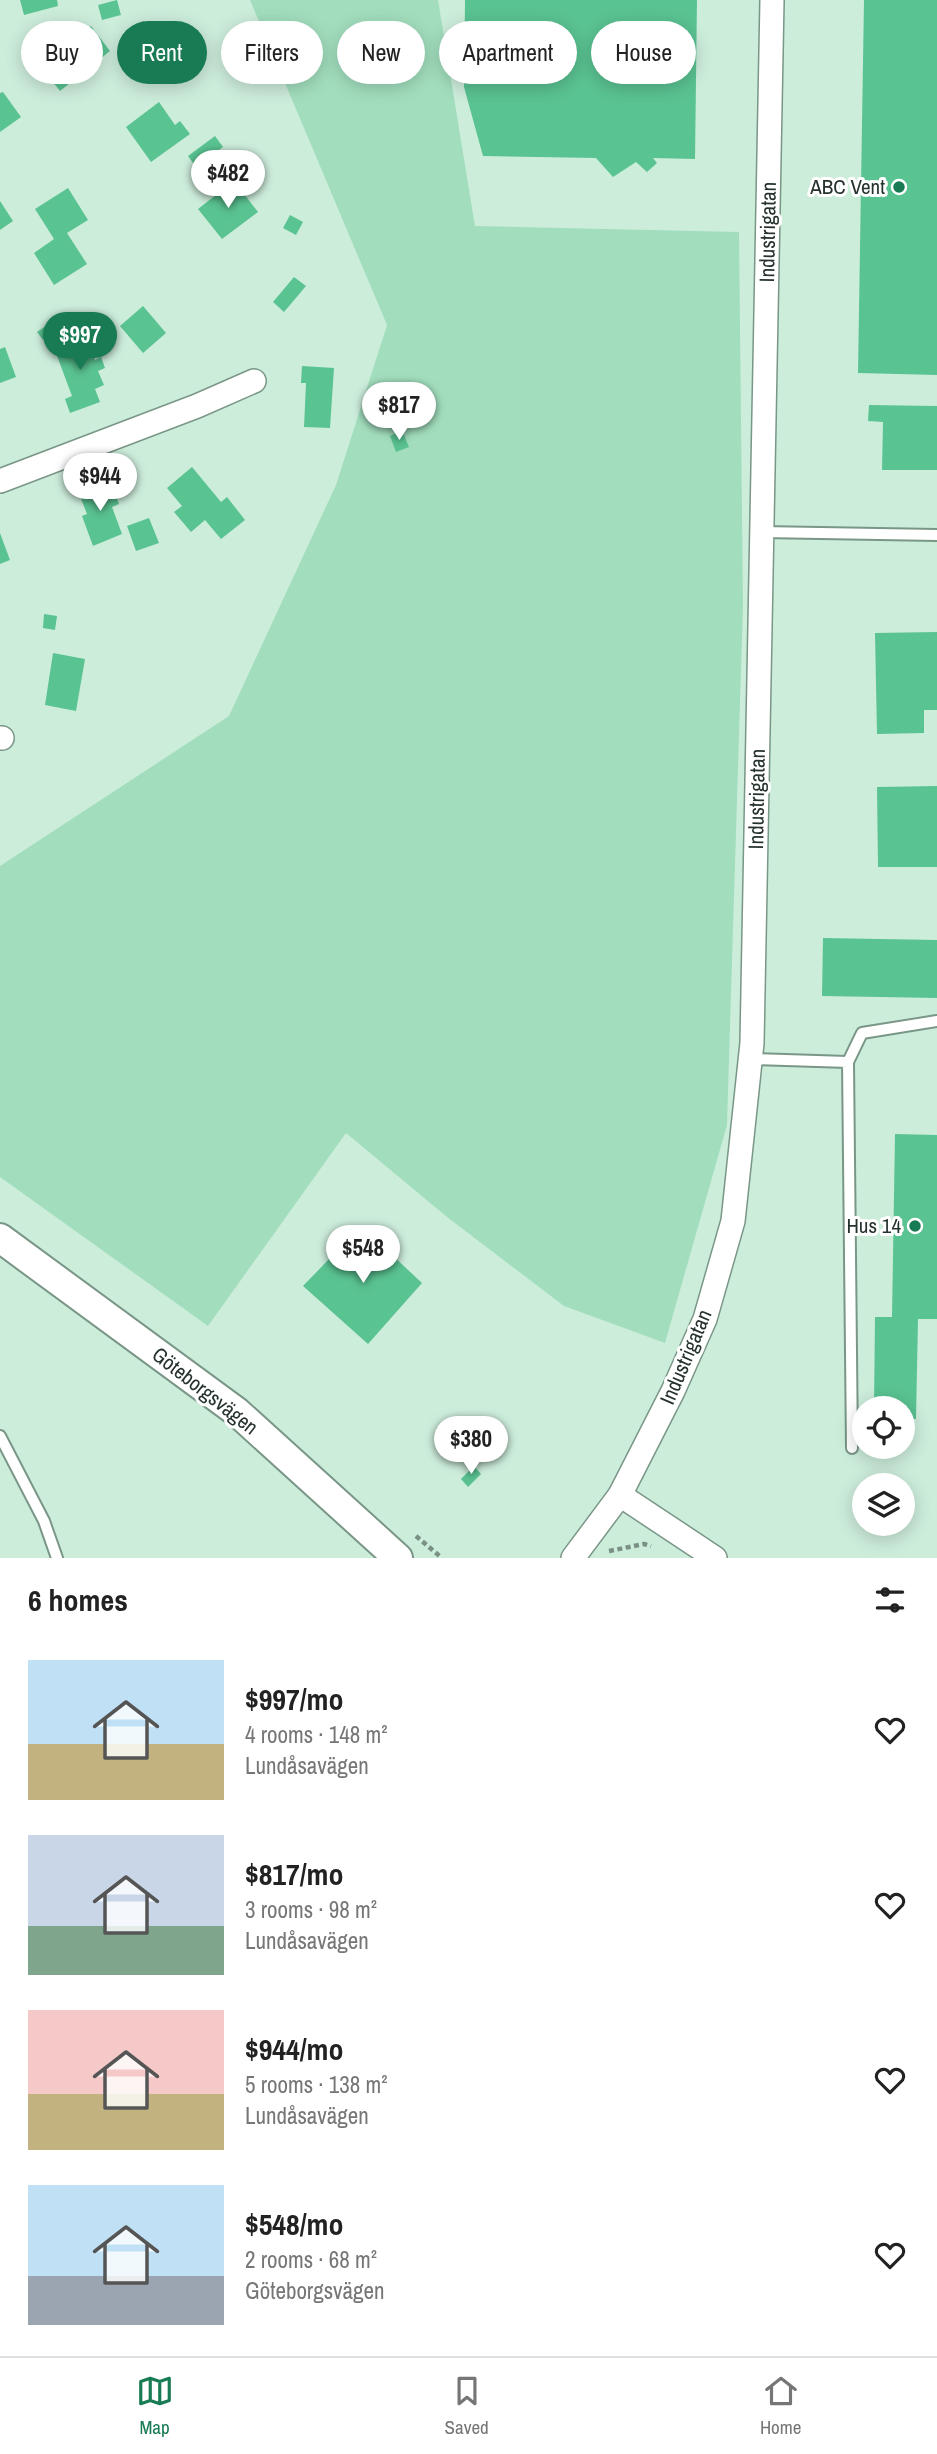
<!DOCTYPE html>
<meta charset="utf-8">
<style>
body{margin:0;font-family:"Archivo Narrow",sans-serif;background:#f6f6f6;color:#222;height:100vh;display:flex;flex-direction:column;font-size:26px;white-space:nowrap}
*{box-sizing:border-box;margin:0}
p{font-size:23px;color:#767676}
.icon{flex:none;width:38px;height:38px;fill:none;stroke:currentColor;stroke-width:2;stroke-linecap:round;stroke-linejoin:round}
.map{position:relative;height:1558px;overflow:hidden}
.panel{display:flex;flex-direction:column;background:#fff;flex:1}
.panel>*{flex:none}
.top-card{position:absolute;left:21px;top:21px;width:896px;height:63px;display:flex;gap:14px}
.fabs{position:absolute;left:852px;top:1396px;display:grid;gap:14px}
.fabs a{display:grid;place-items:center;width:63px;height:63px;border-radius:50%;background:#fff;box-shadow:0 4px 18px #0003;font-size:35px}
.price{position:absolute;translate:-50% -60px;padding:0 16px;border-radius:24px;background:#fff;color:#222;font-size:23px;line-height:46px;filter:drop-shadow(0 2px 4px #0008)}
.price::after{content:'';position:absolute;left:50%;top:42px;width:21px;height:16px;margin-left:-10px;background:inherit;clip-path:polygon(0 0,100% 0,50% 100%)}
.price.active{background:#187b54;color:#fff}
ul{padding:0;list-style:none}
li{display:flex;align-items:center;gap:21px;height:175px;padding:0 28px}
li span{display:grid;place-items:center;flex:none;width:196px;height:140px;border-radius:0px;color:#555}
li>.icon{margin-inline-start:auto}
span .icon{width:84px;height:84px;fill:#fffc;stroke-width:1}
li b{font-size:30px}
h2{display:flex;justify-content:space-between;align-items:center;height:84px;padding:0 28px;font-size:30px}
.chip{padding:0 24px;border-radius:32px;background:#fff;box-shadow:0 4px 18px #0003;font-size:24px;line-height:63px}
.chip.active{background:#187b54;color:#fff}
.tab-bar{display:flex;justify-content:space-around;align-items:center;height:98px;border-top:2px solid #e0e0e0;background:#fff;font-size:19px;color:#767676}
.tab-bar a{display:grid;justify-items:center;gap:4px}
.tab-bar .active{color:#187b54}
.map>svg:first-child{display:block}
.green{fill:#a2debe}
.building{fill:#5ac392}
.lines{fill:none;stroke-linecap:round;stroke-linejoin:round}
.service-casing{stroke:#799686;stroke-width:14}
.minor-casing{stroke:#799686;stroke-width:26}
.tertiary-casing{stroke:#799686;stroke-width:32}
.path{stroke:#7a9084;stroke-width:4.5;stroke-dasharray:5 3.5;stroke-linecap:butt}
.service{stroke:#fff;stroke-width:10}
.minor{stroke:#fff;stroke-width:23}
.tertiary{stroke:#fff;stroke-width:28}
.poi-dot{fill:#187b54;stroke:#fff;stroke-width:2.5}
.labels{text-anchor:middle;stroke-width:6;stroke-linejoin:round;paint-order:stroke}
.poi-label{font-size:21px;fill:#26322c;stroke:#fff;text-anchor:end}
.street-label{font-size:21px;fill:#26322c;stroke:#fff}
</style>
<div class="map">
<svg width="937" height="1558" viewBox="0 0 937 1558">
<rect width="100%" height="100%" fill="#cdeddb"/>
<polygon class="green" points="250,0 438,0 475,226 739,232 743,605 727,1125 665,1343 564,1306 447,1217 346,1133 208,1326 0,1177 0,866 229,716 336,485 387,325"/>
<g class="building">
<polygon points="20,0 57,0 58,6 24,15"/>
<polygon points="117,0 121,15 102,20 98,5"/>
<polygon points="465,0 697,0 695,159 653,158 657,163 647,172 636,162 613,177 596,158 483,156 464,87"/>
<polygon points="864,0 937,0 937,375 858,373"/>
<polygon points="91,26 110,51 60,91 41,67"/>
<polygon points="3,92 21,117 0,132 0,93"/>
<polygon points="159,102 175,125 180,121 190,134 151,162 126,127"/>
<polygon points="215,136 223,147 196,167 188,156"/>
<polygon points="234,181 258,212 222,239 198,209"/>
<polygon points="68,188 88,220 67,233 87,264 54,285 34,253 54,239 35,209"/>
<polygon points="0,201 13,221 0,230"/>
<polygon points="290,215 303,222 296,235 283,228"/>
<polygon points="294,277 306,286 284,312 273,302"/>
<polygon points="143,306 166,333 143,353 120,326"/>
<polygon points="50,323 56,331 43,340 37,332"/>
<polygon points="84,333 95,360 101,357 105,368 98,371 104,385 95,389 100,402 70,413 65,399 72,396 53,345"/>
<polygon points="5,347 16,377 0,383 0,349"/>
<polygon points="302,366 334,368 330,428 304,427 306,383 301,383"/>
<polygon points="869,405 937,406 937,470 882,470 883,422 868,421"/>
<polygon points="402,431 409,447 396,452 390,436"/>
<polygon points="192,467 221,502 227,497 245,520 221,539 205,520 191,532 174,512 182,506 167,488"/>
<polygon points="102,482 106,492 114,490 119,504 112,507 122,534 93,546 82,516 87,514 78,491"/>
<polygon points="149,518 159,543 136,551 127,526"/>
<polygon points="0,533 10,560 0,564"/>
<polygon points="44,614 57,616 55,630 43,628"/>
<polygon points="937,632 937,710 924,710 924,733 877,734 875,633"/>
<polygon points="53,653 85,659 76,711 45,705"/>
<polygon points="937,786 937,867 878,867 877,787"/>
<polygon points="823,938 937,940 937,998 822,996"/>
<polygon points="895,1134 937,1135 937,1319 918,1319 916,1419 903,1419 903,1409 874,1409 875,1317 892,1317"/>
<polygon points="361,1226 422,1283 368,1344 303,1286"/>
<polygon points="474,1466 481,1474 468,1487 461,1479"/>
</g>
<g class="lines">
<g class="service-casing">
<g id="service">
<polyline points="762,532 937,535"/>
<polyline points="750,1059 848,1062 852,1448"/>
<polyline points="848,1062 862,1033 937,1021"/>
<polyline points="0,1436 44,1521 57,1558"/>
</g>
</g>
<g class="minor-casing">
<g id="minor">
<polyline points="0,481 197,406 254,381"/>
<polyline points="0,738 2,738"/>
<polyline points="620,1495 715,1558"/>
<polyline points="573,1558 620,1495 673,1391 705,1319 733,1221 752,1043 772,0"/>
</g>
</g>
<g class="tertiary-casing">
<polyline id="tertiary" points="0,1238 237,1412 398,1558"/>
</g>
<g class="path">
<polyline points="416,1536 442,1558"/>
<polyline points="609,1551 644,1544 651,1546"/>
</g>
<use href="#service" class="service"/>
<use href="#minor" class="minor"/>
<use href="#tertiary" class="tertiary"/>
</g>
<g class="poi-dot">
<circle cx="899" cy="187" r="7"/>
<circle cx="915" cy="1226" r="7"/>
</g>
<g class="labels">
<g class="poi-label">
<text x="885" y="194">ABC Vent</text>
<text x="901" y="1233">Hus 14</text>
</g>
<g class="street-label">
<text transform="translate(768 232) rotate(-89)" y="7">Industrigatan</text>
<text transform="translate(757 799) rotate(-89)" y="7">Industrigatan</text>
<text transform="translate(686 1357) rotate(-67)" y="7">Industrigatan</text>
<text transform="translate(205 1391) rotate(38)" y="7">Göteborgsvägen</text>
</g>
</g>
</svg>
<div class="fabs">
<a><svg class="icon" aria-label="locate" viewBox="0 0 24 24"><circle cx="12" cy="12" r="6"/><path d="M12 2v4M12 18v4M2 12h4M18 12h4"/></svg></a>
<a><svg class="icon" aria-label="layers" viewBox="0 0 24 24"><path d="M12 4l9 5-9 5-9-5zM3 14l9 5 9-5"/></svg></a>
</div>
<b class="price" style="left:228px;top:210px">$482</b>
<b class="price active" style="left:80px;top:372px">$997</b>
<b class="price" style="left:399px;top:442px">$817</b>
<b class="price" style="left:100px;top:513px">$944</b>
<b class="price" style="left:363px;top:1285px">$548</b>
<b class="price" style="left:471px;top:1476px">$380</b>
<div class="top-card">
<a class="chip">Buy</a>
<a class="chip active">Rent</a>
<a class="chip">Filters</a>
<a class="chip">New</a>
<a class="chip">Apartment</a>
<a class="chip">House</a>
</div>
</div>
<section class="panel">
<h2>6 homes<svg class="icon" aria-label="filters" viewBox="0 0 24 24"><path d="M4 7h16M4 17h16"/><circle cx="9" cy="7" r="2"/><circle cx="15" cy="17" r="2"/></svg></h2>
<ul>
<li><span style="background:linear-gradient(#bfe0f5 60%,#c2b280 0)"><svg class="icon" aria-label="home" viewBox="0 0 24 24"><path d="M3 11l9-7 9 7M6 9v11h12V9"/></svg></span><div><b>$997/mo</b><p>4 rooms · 148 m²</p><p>Lundåsavägen</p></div><svg class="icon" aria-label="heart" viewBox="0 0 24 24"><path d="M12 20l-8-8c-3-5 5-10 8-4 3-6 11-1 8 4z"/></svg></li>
<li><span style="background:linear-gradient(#c9d6e8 65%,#7fa58c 0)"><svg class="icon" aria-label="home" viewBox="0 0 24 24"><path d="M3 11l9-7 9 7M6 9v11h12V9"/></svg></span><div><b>$817/mo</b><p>3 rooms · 98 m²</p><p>Lundåsavägen</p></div><svg class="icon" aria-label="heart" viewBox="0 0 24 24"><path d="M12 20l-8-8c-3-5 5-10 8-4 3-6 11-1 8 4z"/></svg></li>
<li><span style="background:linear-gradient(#f6c9c9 60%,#c2b280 0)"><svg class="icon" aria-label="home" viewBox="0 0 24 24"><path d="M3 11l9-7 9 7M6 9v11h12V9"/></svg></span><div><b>$944/mo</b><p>5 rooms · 138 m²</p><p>Lundåsavägen</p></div><svg class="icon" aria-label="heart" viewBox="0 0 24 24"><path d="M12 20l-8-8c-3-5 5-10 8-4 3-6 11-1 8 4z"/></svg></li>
<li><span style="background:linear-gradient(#bfe0f5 65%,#9aa5b1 0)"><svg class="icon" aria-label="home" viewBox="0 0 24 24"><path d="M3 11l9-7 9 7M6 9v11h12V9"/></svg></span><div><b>$548/mo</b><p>2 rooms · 68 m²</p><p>Göteborgsvägen</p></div><svg class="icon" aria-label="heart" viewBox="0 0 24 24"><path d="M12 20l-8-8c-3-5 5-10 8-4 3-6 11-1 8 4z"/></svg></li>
</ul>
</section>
<nav class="tab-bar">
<a class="active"><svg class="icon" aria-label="map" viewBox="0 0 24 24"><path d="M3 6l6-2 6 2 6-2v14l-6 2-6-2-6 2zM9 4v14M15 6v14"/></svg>Map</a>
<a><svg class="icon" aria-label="saved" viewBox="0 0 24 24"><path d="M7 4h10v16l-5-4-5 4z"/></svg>Saved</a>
<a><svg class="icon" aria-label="home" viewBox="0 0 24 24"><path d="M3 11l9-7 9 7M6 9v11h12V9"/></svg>Home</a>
</nav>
